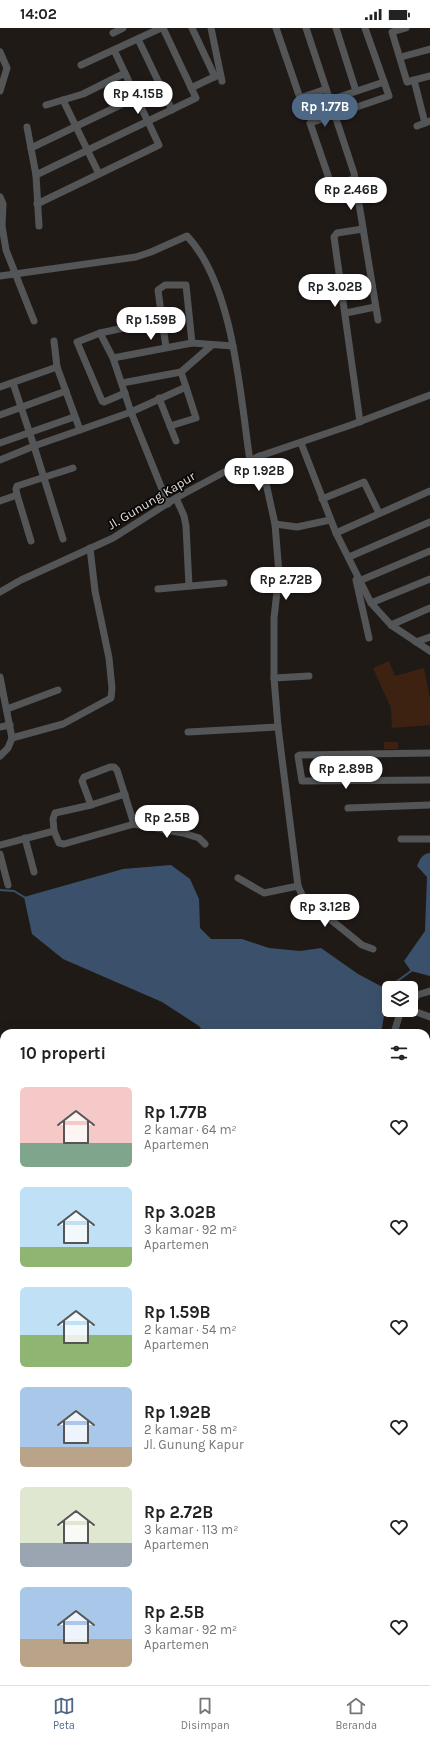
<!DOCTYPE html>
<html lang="id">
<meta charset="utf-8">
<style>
body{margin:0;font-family:Karla,sans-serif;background:#f6f6f6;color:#222;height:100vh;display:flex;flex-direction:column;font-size:15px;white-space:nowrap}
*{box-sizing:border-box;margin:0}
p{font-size:13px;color:#767676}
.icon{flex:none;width:22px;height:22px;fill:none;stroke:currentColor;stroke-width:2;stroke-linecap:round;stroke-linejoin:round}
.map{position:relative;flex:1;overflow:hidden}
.drawer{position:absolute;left:0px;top:1001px;width:430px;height:656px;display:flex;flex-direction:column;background:#fff;border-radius:12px 12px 0 0;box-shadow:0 4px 16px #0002}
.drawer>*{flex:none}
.fabs{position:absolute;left:382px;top:953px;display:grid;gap:8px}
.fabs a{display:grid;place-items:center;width:36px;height:36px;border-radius:6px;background:#fff;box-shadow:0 4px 16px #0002;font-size:20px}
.price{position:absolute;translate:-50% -34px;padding:0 9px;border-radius:14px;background:#fff;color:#222;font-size:13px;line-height:26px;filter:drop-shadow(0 1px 2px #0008)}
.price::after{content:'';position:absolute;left:50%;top:24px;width:12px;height:9px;margin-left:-6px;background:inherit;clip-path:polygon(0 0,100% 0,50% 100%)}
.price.active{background:#4e6784;color:#fff}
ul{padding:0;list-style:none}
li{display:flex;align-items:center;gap:12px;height:100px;padding:0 20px}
li span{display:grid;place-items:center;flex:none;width:112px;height:80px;border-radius:6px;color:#555}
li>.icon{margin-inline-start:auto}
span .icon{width:48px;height:48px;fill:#fffc;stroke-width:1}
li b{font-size:17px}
h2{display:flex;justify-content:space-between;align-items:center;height:48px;padding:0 20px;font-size:17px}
.status{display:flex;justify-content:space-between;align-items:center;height:28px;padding:0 20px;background:#fff;direction:ltr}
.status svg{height:11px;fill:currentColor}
.dock{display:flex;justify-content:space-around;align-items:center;height:56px;border-top:1px solid #e0e0e0;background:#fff;font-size:11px;color:#767676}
.dock a{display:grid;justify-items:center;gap:2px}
.dock .active{color:#4e6784}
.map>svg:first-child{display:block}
.green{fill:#3d2211}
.water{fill:#3b516b}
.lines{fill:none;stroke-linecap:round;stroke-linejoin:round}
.stream{stroke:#3b516b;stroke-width:2}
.street{stroke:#535557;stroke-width:7}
.secondary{stroke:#727579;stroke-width:10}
.labels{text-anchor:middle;stroke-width:3.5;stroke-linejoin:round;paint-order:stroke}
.street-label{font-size:13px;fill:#e0dcda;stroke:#080605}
</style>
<div class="status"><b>14:02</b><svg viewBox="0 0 49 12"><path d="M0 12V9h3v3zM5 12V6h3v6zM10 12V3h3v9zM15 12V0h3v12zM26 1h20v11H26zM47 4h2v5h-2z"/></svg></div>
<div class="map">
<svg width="430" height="1657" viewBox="0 0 430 1657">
<rect width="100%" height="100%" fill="#201a17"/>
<g class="green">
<polygon points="389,633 395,648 424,640 430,671 430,697 392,700 391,680 373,640"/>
<rect x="384" y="714" width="14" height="7"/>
</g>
<g class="water">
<path d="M430,825V948L411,943L404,933L425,903L427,849L417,838C420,831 422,826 430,825Z"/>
<polygon points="171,837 190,851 199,871 200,900 211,911 242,911 269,920 300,923 321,920 358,946 388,962 382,1000 379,1005 204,1005 199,998 162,974 63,931 32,906 24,869 123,841"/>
</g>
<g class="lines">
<g class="stream">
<polyline points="0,862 14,863 24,869"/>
<polyline points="390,960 396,954 411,943"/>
</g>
<g class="street">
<polyline points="192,0 215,49"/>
<polyline points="211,0 222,53"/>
<polyline points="276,0 300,70 326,61"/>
<polyline points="306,0 354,145 378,292"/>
<polyline points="336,0 356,63"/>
<polyline points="406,0 392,4 407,54 430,48"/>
<polyline points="113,5 123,0"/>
<polyline points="138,11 172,82"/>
<polyline points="0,24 7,40 0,63"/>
<polyline points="401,29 430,21"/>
<polyline points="81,37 161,0"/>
<polyline points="414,52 425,95"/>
<polyline points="191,60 218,47"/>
<polyline points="63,72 99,146"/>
<polyline points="330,72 384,54"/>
<polyline points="46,77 83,66 125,45"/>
<polyline points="417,98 430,93"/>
<polyline points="27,99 36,147 39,198"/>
<polyline points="31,120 137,69"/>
<polyline points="36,147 196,70 163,0"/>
<polyline points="332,159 355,150"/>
<polyline points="335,168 310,95 389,68 365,0"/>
<polyline points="0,169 3,176 2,198 6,222 34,293"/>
<polyline points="37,176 159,117 114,22"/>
<path d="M0,248L136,229L151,224L187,208C234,258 240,367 250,433"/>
<polyline points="346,285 375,279"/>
<polyline points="162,292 166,319"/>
<polyline points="100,305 113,330 131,384 186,359 181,344"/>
<polyline points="113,330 192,315"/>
<polyline points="13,355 34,418 80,402 57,339 54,313"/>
<polyline points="122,355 181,344 212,317"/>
<polyline points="0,359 57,339"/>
<polyline points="125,365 104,374 102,373 77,314 100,305 162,292 158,262 165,257 186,257 192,315 233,318"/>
<polyline points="159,370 176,413"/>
<polyline points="0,387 66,363"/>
<polyline points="360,394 334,209 337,205 363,201"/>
<polyline points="170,398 196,390 186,359"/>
<polyline points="80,402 131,384 168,476"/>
<polyline points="0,415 74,389"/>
<polyline points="301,415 336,505 371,575 391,597 430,623"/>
<polyline points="260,428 275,496 279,546 274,590 274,650 278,699 298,858 302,867 309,874 362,917 373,921"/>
<polyline points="0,432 34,418 63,511"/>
<polyline points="17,467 31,513"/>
<polyline points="176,470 184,488 186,498 189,558"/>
<polyline points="322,471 364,454 379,485"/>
<polyline points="0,473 17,467 16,461 17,458 73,440"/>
<polyline points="275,496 297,499 330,492"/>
<polyline points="336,505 430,463"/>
<polyline points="349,529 430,494"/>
<polyline points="356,552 369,610"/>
<polyline points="359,553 430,523"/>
<polyline points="158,561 224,555"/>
<polyline points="0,564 21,552 113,510 176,470 228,442 260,428 351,397 430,367"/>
<polyline points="371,575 430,551"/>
<polyline points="391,597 430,580"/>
<polyline points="416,614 430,609"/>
<polyline points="0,649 12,710 8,720 0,728"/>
<polyline points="274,650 309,648"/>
<polyline points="7,681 58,662"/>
<polyline points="0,699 10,697"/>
<polyline points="188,704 278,699"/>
<polyline points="12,710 63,696 111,670 112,660 109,630 95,563 90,520"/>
<polyline points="430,725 300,727 298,728 302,753 430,752"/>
<polyline points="91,777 125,766"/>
<polyline points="348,780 430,777"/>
<polyline points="54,803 59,815 64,816 134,796 183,805 199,810 205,816"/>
<polyline points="25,810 34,844"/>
<polyline points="401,811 430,811"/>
<polyline points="0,817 54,803 53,791 55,785 91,777 82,753 84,749 110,739 114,739 117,742 134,796"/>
<polyline points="0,826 8,857"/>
<polyline points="238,850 264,865 298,858"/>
<polyline points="411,978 417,967 430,963"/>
<polyline points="411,982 430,989"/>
<polyline points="394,1005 401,982"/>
<polyline points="426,1021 430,1022"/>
<polyline points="426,1056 430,1058"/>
<polyline points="426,1092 430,1093"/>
<polyline points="0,1108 4,1107"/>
<polyline points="426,1160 430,1149"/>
<polyline points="0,1175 4,1175"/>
<polyline points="426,1252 430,1252"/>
<polyline points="426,1272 430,1273"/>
<polyline points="426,1308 430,1310"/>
<polyline points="426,1358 430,1348"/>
<polyline points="0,1364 4,1363"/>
<polyline points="426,1382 430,1383"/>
<polyline points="0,1431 4,1440"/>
<polyline points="0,1533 4,1535"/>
<polyline points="0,1604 4,1621"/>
<polyline points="426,1622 430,1621"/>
<polyline points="426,1630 430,1629"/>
<polyline points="12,1653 13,1657"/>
<polyline points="110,1653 110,1657"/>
<polyline points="320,1657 336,1653"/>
<polyline points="351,1657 364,1653"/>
</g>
<g class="secondary">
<polyline points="0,1068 4,1094"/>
<polyline points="426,1485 430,1486"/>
</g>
</g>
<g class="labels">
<g class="street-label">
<text transform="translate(151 472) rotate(-31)" y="5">Jl. Gunung Kapur</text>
</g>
</g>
</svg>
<div class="fabs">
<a><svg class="icon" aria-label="layers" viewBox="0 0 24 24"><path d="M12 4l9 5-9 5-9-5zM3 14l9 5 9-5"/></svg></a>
</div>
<b class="price" style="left:138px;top:87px">Rp 4.15B</b>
<b class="price active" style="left:325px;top:100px">Rp 1.77B</b>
<b class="price" style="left:351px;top:183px">Rp 2.46B</b>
<b class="price" style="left:335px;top:280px">Rp 3.02B</b>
<b class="price" style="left:151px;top:313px">Rp 1.59B</b>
<b class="price" style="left:259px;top:464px">Rp 1.92B</b>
<b class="price" style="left:286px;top:573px">Rp 2.72B</b>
<b class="price" style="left:346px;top:762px">Rp 2.89B</b>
<b class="price" style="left:167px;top:811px">Rp 2.5B</b>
<b class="price" style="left:325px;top:900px">Rp 3.12B</b>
<section class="drawer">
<h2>10 properti<svg class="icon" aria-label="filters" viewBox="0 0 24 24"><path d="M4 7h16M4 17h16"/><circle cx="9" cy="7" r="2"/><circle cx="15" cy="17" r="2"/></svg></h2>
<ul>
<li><span style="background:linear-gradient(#f6c9c9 70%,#7fa58c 0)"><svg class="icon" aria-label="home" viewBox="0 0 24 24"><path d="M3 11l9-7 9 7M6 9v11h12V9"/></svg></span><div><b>Rp 1.77B</b><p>2 kamar · 64 m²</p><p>Apartemen</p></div><svg class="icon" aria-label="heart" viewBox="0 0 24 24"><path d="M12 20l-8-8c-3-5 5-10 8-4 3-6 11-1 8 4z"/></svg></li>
<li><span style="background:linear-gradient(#bfe0f5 75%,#8fb573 0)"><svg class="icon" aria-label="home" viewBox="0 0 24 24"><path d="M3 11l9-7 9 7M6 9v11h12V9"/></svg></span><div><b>Rp 3.02B</b><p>3 kamar · 92 m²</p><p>Apartemen</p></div><svg class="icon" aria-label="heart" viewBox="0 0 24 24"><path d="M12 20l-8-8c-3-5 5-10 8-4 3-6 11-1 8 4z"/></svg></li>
<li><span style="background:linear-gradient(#bfe0f5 60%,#8fb573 0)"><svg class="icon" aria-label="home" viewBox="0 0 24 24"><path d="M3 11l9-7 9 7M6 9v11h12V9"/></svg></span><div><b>Rp 1.59B</b><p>2 kamar · 54 m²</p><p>Apartemen</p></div><svg class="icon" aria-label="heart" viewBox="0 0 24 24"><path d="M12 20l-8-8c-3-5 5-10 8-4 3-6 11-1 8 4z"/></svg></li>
<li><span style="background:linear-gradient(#a9c7e8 75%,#b9a48a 0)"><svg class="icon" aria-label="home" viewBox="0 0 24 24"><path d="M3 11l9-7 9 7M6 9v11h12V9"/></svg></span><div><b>Rp 1.92B</b><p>2 kamar · 58 m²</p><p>Jl. Gunung Kapur</p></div><svg class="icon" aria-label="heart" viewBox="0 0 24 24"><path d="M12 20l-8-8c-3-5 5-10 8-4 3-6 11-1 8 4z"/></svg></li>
<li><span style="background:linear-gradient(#dfe7d0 70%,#9aa5b1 0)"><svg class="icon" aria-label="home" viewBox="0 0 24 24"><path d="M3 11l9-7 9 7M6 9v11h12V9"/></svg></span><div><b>Rp 2.72B</b><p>3 kamar · 113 m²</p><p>Apartemen</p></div><svg class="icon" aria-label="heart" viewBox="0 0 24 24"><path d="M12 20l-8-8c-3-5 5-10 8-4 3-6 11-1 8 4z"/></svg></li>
<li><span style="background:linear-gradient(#a9c7e8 65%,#b9a48a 0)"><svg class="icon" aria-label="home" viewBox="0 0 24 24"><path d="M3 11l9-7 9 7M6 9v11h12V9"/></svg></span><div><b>Rp 2.5B</b><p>3 kamar · 92 m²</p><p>Apartemen</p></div><svg class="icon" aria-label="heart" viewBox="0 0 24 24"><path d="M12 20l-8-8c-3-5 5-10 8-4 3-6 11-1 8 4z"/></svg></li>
</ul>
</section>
</div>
<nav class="dock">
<a class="active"><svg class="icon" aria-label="map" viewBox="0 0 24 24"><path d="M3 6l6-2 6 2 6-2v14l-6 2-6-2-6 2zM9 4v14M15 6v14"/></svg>Peta</a>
<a><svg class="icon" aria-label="saved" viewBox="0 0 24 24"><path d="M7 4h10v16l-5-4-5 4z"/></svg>Disimpan</a>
<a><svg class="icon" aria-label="home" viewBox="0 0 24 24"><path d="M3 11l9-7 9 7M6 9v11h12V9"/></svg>Beranda</a>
</nav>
